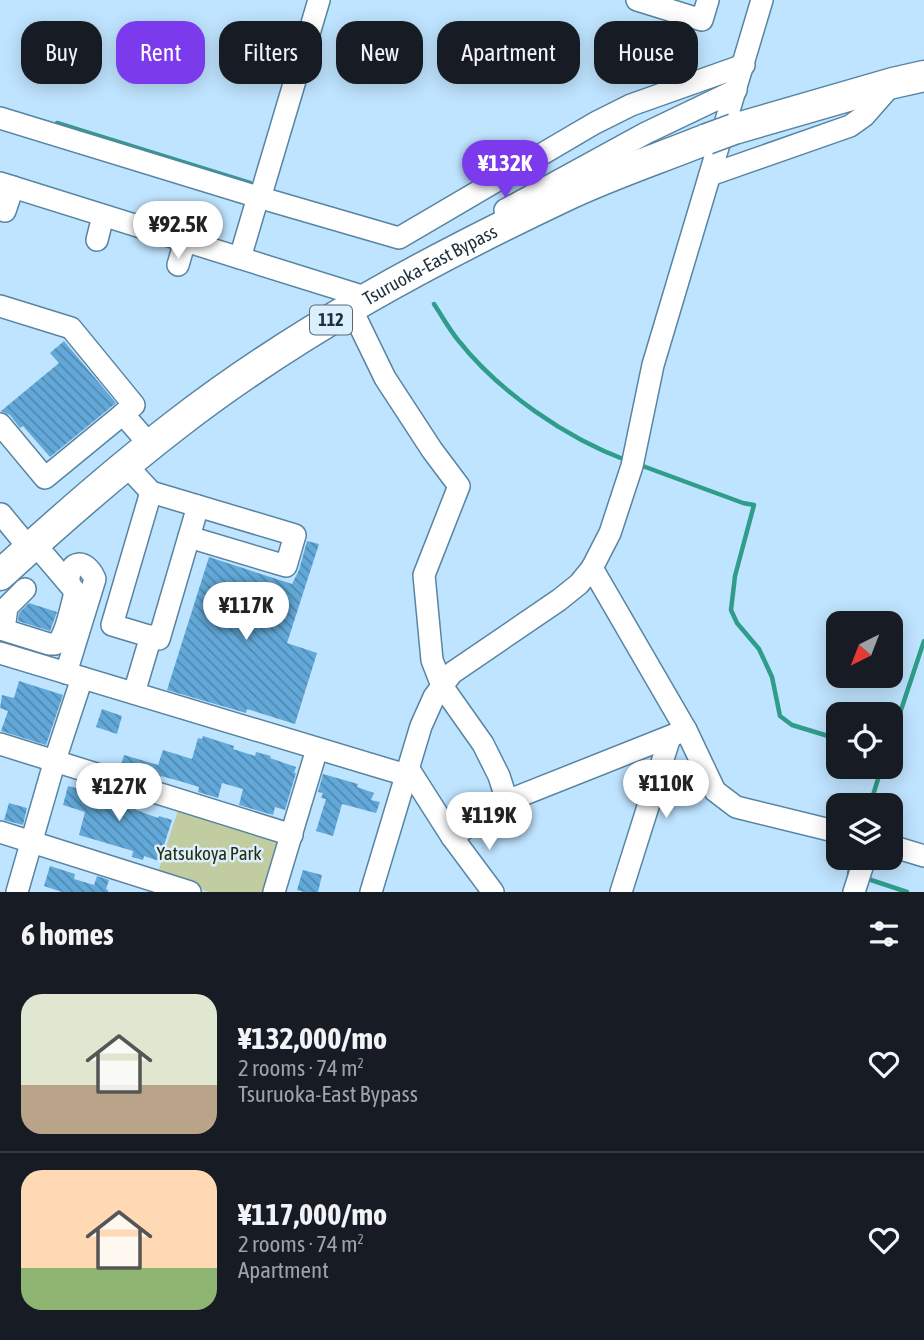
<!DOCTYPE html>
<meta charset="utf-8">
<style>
body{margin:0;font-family:"Asap Condensed",sans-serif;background:#20242c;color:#f1f3f6;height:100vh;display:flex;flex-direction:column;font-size:26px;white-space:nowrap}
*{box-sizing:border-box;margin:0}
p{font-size:23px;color:#9ea1a6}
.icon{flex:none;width:38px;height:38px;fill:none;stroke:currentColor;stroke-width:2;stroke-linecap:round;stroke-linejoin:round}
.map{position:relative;height:892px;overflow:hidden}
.sheet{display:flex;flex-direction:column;background:#171b24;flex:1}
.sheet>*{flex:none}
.banner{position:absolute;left:21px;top:21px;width:882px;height:63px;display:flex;gap:14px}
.needle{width:46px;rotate:222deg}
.tools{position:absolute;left:826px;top:611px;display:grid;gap:14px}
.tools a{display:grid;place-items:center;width:77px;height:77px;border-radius:14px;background:#171b24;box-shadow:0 4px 18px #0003;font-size:35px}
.price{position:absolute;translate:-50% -60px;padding:0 16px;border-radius:24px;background:#fff;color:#222;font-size:23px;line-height:46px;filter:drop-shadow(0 2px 4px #0008)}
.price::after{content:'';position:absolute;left:50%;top:42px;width:21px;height:16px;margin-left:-10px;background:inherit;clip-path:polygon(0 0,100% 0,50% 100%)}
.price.current{background:#7c3aed;color:#fff}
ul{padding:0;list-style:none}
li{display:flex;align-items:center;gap:21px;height:175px;padding:0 21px}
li+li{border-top:2px solid #363941}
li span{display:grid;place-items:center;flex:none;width:196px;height:140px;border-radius:21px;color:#555}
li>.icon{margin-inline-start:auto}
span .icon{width:84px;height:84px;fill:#fffc;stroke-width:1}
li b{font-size:30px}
h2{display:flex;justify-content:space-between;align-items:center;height:84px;padding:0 21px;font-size:30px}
.pill{padding:0 24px;border-radius:21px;background:#171b24;box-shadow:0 4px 18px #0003;font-size:24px;line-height:63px}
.pill.current{background:#7c3aed;color:#fff}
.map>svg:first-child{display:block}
.green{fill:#c1cda1}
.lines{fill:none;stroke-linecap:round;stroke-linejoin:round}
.stream{stroke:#309c8a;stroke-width:4.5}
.building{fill:url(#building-back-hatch)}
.minor-casing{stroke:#5884a2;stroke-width:24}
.highway-casing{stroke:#5884a2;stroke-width:33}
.minor{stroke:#fff;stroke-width:21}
.highway{stroke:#fff;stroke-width:30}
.highway-bridge-casing{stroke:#5884a2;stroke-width:33;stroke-linecap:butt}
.highway-bridge{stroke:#fff;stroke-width:30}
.labels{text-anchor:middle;stroke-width:5;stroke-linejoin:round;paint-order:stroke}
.shield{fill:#dceffc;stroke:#576976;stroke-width:2}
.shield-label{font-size:18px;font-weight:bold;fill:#1e303d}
.street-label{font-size:19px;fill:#1e303d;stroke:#dceffc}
.park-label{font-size:19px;fill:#262d0d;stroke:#dceffc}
</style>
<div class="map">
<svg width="924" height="892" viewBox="0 0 924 892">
<defs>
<pattern id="building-back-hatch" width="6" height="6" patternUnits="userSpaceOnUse" patternTransform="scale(1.75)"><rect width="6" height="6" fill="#62a8d8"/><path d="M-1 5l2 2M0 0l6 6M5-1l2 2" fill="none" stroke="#5089b0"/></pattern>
</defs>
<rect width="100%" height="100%" fill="#bfe4ff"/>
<polygon class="green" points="180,804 275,834 283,845 268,892 209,892 157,875"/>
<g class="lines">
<g class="stream">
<polyline points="57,123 250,183"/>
<path d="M434,304C442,316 449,329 458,340C499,392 566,438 628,461"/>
<polyline points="640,465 743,503 754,505 735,576 731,610 737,623 759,649 772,677 780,716 792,725 838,739"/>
<polyline points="891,740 924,641"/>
<polyline points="870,805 882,766"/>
<polyline points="853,874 849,873 854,858"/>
<polyline points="865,878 907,892"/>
</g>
</g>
<g class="building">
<polygon points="64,341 116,403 50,457 23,426 20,428 10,415 1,411 59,363 50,353"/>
<polygon points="307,541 319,544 287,643 317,653 295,724 247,709 246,713 167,690 209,557 292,584 299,570"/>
<polygon points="29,603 57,612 50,631 18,621 19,613"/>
<polygon points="19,681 63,695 46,745 1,731 8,711 0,708 2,695 14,698"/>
<polygon points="102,709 122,716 117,734 96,727"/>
<polygon points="203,736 234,746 233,749 255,756 256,752 271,756 270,758 296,767 294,773 296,773 285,810 275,807 273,815 239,805 243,789 222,783 218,798 198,792 199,787 183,782 161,776 160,778 150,775 149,777 120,768 124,755 158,765 163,750 192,759 198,738 202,739"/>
<polygon points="323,774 358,784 357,787 374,793 371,800 380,802 376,813 342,804 333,836 316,831 326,799 321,798 323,793 318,792"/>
<polygon points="68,786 87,791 88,788 111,795 110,796 132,802 131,806 136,808 136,810 158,818 159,816 172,820 159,861 144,856 143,860 132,857 133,851 79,835 85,812 63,805"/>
<polygon points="9,803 27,808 23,825 4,820"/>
<polygon points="50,866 75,874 74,879 94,885 97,876 109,880 106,889 108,890 108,892 62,892 44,886"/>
<polygon points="303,870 322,875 318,892 304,892 297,890"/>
</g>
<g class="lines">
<g class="minor-casing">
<g id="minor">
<polyline points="637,0 702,20 708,0"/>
<polyline points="0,118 258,197 399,238 595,123 631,105 744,65"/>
<polyline points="710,175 850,126 864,116 893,83"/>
<polyline points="0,183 368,298"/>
<polyline points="260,198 319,0"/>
<polyline points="505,210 646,133 736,90"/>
<polyline points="5,211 13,187"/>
<polyline points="97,240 103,216"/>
<polyline points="240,258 258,197"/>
<polyline points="178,265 185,241"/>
<polyline points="0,306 71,328 134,405 123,414 150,445"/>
<polyline points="351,308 385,378 432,450 459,486 424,575 432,660 442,686 483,744 499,776 507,801"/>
<polyline points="0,424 45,478 123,414"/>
<polyline points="126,465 151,492 295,535 286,566 189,537"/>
<polyline points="151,492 112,625 159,639 198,506"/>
<polyline points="1,514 29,548"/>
<polyline points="592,568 686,730 715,791 736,807 838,832"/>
<path d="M25,589L7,607L4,630L49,644C51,644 53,644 55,644C65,641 71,606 74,597V590L34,543"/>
<polyline points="0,653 406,775"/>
<path d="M66,673L95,579C86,558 68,559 69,583"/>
<polyline points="134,693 151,636"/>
<polyline points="0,744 292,835"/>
<polyline points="408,768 452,837 493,892"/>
<polyline points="0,832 190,892"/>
<polyline points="452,837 507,801 686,730"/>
<polyline points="891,846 924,856"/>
<polyline points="17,892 55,760 82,678"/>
<polyline points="274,892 317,749"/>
<polyline points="371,892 421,726 434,697 452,673 559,600 579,584 592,568 610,533 632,466 653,365 762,0"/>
<polyline points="621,892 670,737"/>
<polyline points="854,892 865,858"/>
</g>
</g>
<g class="highway-casing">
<g id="highway">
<polyline points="734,129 893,83 924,76"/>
<path id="s1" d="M0,575C58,522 116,471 177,424C296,332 430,260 565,196C611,174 660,158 707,139"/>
</g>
</g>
<use href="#minor" class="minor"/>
<use href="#highway" class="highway"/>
<g class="highway-bridge-casing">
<polyline id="highway-bridge" points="707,139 734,129"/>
</g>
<use href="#highway-bridge" class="highway-bridge"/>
</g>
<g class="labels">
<rect class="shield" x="310" y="305.5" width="42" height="29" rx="5"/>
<g class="shield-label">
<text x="331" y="326">112</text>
</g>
<g class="street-label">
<text dy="7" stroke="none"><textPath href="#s1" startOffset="532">Tsuruoka-East Bypass</textPath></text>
</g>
<g class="park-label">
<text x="209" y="860">Yatsukoya Park</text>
</g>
</g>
</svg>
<div class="tools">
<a><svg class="needle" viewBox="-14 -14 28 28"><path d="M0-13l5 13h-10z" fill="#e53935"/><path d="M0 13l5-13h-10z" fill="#9ea1a6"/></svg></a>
<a><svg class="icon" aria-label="locate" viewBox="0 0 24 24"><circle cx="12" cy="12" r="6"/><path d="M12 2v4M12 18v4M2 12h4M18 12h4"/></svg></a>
<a><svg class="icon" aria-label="layers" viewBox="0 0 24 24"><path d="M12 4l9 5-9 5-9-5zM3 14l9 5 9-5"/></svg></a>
</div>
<b class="price current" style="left:505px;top:200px">¥132K</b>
<b class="price" style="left:178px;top:261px">¥92.5K</b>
<b class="price" style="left:246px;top:642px">¥117K</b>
<b class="price" style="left:666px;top:820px">¥110K</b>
<b class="price" style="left:119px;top:823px">¥127K</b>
<b class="price" style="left:489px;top:852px">¥119K</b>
<div class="banner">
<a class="pill">Buy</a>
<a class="pill current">Rent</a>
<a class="pill">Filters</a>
<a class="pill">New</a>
<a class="pill">Apartment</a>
<a class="pill">House</a>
</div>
</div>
<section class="sheet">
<h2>6 homes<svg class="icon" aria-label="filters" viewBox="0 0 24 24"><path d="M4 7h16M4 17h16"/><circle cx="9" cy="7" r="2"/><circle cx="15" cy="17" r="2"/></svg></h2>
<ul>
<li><span style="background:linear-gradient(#dfe7d0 65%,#b9a48a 0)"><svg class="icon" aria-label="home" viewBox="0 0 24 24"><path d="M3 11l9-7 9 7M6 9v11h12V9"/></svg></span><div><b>¥132,000/mo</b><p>2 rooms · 74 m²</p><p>Tsuruoka-East Bypass</p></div><svg class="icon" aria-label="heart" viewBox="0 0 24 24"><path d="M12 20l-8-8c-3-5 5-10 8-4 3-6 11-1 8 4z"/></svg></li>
<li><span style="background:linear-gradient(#ffd9b3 70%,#8fb573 0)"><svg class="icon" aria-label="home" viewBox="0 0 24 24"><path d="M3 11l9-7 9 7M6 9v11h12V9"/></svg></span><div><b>¥117,000/mo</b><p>2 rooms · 74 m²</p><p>Apartment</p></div><svg class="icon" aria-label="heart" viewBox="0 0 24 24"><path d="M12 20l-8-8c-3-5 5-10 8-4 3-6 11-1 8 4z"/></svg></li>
</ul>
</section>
